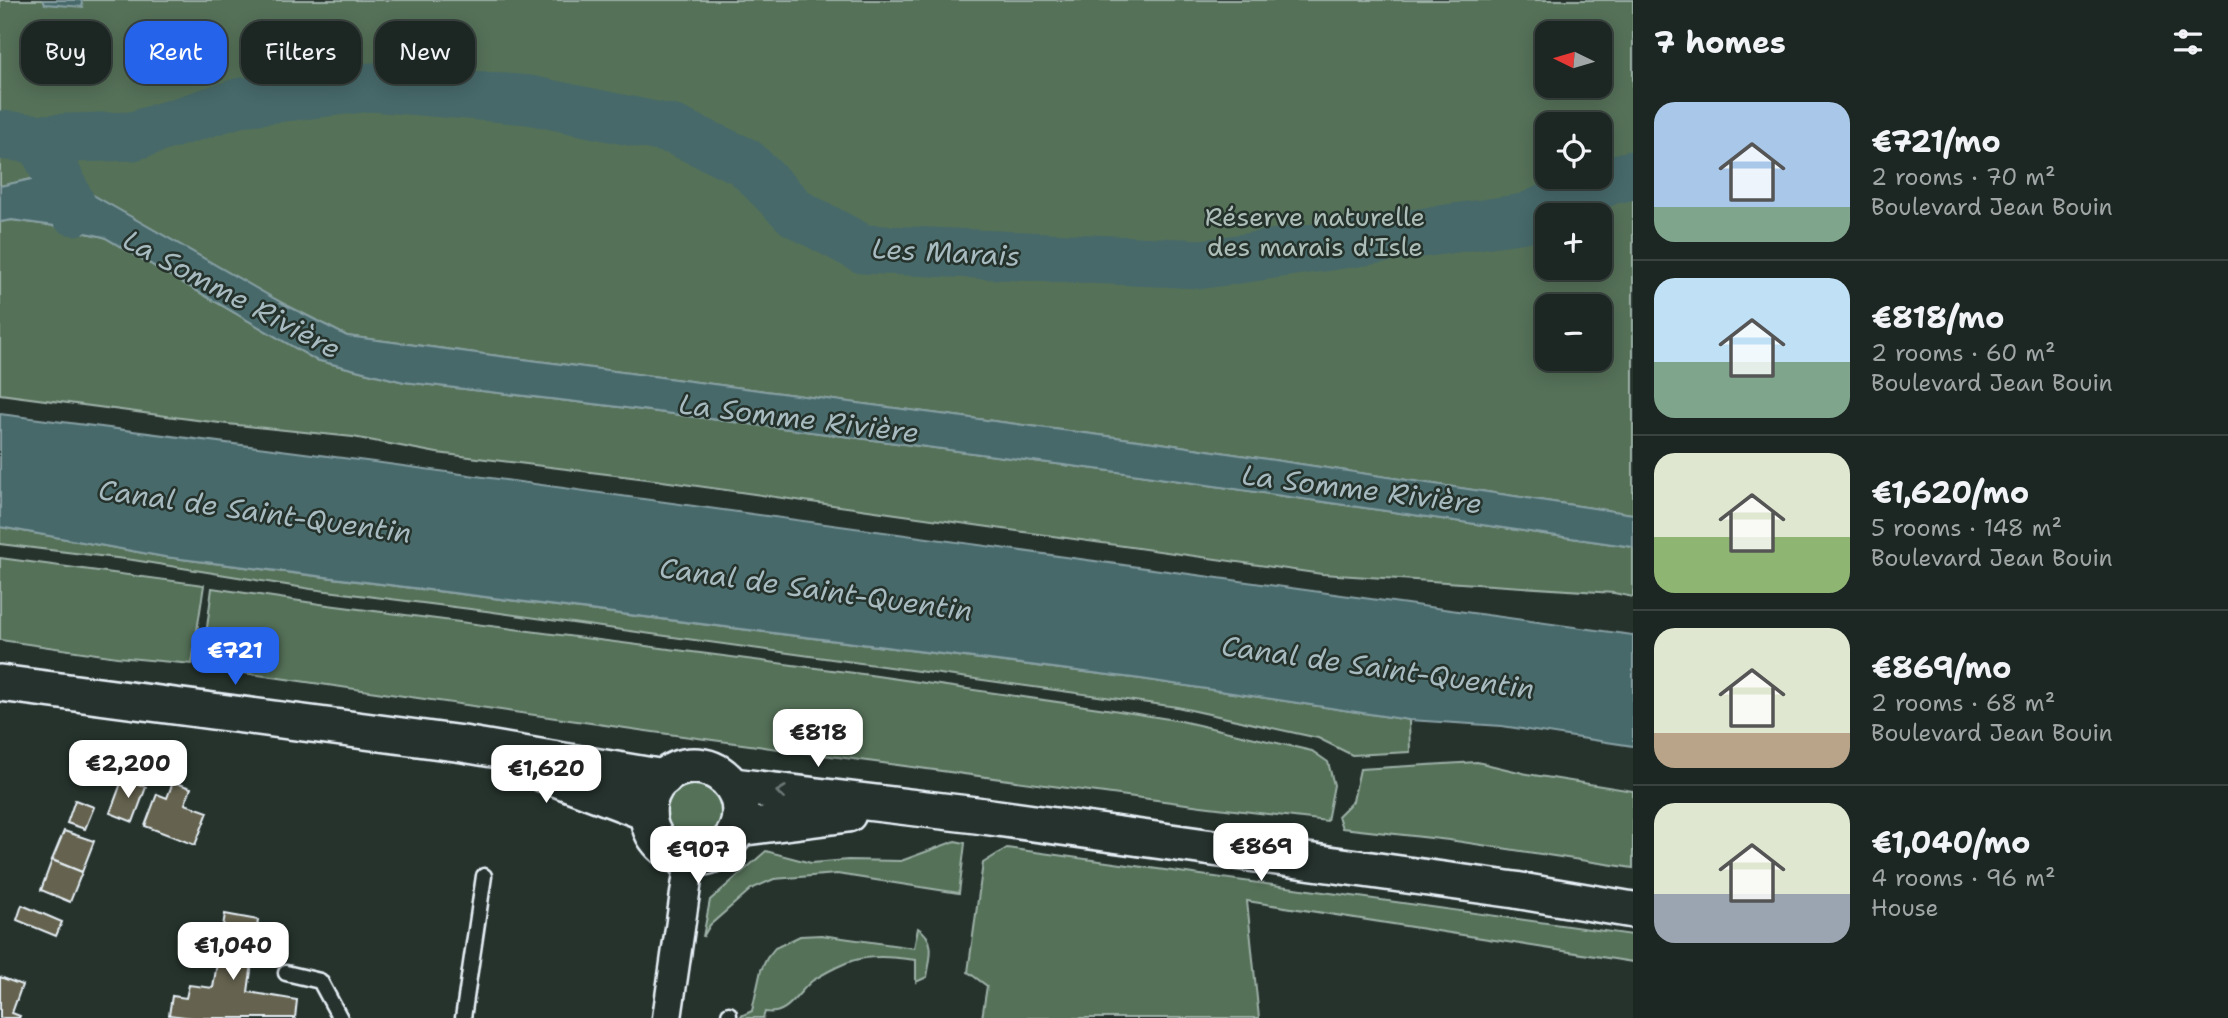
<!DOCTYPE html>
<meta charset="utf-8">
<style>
body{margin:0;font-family:"Shantell Sans",sans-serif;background:#29322f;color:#f1f3f6;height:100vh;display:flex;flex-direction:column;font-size:26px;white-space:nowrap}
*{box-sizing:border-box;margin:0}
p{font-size:23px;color:#a0a5a5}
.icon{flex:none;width:38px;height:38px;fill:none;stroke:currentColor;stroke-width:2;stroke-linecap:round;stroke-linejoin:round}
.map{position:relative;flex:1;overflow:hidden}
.sheet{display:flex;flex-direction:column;background:#1c2622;width:595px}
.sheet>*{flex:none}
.hud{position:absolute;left:21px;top:21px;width:665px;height:63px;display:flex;gap:14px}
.needle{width:46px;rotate:275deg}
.tools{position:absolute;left:1535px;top:21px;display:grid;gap:14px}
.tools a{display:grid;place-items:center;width:77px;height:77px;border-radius:14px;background:#1c2622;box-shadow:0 4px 18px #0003,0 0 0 2px #3a4340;font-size:35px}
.price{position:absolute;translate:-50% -60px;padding:0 16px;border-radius:14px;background:#fff;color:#222;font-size:23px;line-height:46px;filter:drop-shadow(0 2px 4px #0008)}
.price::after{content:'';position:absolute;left:50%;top:42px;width:21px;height:16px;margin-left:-10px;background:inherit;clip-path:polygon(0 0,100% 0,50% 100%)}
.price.selected{background:#2563eb;color:#fff}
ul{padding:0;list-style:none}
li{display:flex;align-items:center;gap:21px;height:175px;padding:0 21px}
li+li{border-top:2px solid #3a4340}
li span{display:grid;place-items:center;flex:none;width:196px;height:140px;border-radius:21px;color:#555}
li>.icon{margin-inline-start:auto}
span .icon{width:84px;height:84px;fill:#fffc;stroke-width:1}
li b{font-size:30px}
h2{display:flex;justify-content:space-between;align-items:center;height:84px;padding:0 21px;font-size:30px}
.chip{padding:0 24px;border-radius:21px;background:#1c2622;box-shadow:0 4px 18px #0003,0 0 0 2px #3a4340;font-size:24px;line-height:63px}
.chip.selected{background:#2563eb;color:#fff}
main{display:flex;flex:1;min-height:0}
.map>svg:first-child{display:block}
.green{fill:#547158;stroke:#9eb1a8;stroke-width:2;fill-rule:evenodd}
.water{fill:#46696b;stroke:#879fa3;stroke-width:2}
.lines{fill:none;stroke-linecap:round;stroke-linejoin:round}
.river{stroke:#46696b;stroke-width:49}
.building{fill:#65644f;stroke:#e8f1f8;stroke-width:2}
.service-casing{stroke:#e8f1f8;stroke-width:19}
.minor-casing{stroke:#e8f1f8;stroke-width:33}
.tertiary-casing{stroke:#e8f1f8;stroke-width:40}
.service{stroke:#26332d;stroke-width:14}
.minor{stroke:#26332d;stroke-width:28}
.tertiary{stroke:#26332d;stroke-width:35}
.oneway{stroke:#6a7674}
.labels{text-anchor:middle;stroke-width:5;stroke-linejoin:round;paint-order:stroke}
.park-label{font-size:26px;fill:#adbeb8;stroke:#26332d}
.water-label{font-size:28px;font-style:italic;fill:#a7bbc0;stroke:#26332d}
</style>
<main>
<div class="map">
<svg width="1633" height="1018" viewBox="0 0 1633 1018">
<rect width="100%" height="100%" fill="#26332d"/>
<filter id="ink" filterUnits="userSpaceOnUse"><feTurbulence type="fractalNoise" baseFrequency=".0143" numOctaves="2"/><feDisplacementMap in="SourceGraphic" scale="14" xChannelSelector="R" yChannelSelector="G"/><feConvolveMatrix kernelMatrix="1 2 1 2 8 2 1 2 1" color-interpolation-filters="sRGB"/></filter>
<g filter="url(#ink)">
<g class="green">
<path d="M0,0H1633V514L1161,443L347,336L36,178L0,186ZM1547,33H1600V86H1547ZM1547,124H1600V177H1547ZM1547,215H1600V268H1547ZM1547,306H1600V359H1547Z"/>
<polygon points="12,220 55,226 104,237 316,360 404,382 611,406 1118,472 1633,547 1633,597 1614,593 1322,574 655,480 437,453 353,437 227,424 0,394 0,222"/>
<polygon points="0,527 165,557 1141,679 1409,720 1410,752 1352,755 1318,738 1177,707 486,611 311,589 133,560 0,544"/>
<polygon points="0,558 204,585 192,664 117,657 0,640"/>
<polygon points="212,588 320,604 870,675 1113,710 1181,721 1312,751 1328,762 1334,785 1327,821 1201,806 653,732 202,667"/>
<polygon points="1477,762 1527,774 1633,791 1633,868 1449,840 1342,828 1338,816 1353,801 1360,769"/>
<circle cx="694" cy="811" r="30"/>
<polygon points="955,841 965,843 959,893 837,874 774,879 751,889 710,925 703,937 710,900 766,851 811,863 848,860 901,861"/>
<polygon points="1007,848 1633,935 1633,962 1247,901 1259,1018 982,1018 987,986 968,972 983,863"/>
<path d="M918,928C937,940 930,958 927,977L916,982V960C893,957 868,954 846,963C834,968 823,974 812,981C796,994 788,1016 765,1012L763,1018H742L741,1016L752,1011L761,970L767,958L775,948L800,936L821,935L914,948Z"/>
</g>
<g class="water">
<polygon points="43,0 81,0 83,7 45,4"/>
<polygon points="36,178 72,183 284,304 347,336 1161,443 1633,514 1633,547 1118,472 611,406 404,382 316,360 104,237 55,226 12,220 0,222 0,186"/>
<polygon points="0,414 374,462 1633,635 1633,746 1502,726 1409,720 1141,679 165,557 0,527"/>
</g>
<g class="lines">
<g class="river">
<polyline points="0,135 40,139 133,136 241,102 372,87 529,100 674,130 745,162 796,213 863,249 1203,264 1525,218 1610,180 1633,175"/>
<polyline points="40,139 74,211"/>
</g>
</g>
<g class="building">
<polygon points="123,778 146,787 133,822 110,813"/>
<polygon points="173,782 191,788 185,804 208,812 195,845 145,826 157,794 167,798"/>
<polygon points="75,800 94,807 85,829 67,823"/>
<polygon points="64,831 94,841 82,872 52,860"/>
<polygon points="52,860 82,872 70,902 41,890"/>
<polygon points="22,905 62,922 56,936 17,920"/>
<polygon points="225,914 258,920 248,992 297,1000 295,1018 193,1018 169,1015 172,996 186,998 189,985 213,988"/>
<polygon points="0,977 22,985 12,1013 20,1016 19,1018 0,1018"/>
</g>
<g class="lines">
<g class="service-casing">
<g id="service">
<polyline points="286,973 320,981 340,1018"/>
<polyline points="463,1018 484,876"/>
<polyline points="729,1018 729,1014"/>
</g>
</g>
<g class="minor-casing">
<polyline id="minor" points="667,1018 690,859"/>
</g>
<g class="tertiary-casing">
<g id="tertiary">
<polyline points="0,683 463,744 664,778"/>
<circle cx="694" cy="812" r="46"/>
<polyline points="542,773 648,813"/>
<polyline points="733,786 976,815 1515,890 1633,910"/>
<polyline points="738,828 848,814"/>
</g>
</g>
<use href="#service" class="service"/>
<use href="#minor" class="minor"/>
<use href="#tertiary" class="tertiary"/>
</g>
<defs><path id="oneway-chevron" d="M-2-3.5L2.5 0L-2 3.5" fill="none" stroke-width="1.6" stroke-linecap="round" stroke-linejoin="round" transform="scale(1.75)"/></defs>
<use class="oneway" href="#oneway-chevron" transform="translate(781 792) rotate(-173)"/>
</g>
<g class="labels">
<g class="park-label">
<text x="1315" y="226">Réserve naturelle<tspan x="1315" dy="30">des marais d'Isle</tspan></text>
</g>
<g class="water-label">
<text transform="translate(946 252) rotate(3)" y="10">Les Marais</text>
<text transform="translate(232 294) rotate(28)" y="10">La Somme Rivière</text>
<text transform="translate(799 418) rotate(7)" y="10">La Somme Rivière</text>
<text transform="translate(1362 489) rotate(7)" y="10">La Somme Rivière</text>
<text transform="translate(255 511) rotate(8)" y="10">Canal de Saint-Quentin</text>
<text transform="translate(816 589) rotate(8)" y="10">Canal de Saint-Quentin</text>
<text transform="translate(1378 667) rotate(8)" y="10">Canal de Saint-Quentin</text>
</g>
</g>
</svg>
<div class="tools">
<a><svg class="needle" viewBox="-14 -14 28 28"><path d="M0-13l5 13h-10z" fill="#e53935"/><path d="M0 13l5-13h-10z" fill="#a0a5a5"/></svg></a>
<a><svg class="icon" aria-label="locate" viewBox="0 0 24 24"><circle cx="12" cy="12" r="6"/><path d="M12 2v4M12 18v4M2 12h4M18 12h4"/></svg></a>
<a>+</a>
<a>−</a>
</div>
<b class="price selected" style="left:235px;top:687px">€721</b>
<b class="price" style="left:818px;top:769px">€818</b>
<b class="price" style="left:128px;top:800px">€2,200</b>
<b class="price" style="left:546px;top:805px">€1,620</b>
<b class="price" style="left:1261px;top:883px">€869</b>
<b class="price" style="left:698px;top:886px">€907</b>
<b class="price" style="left:233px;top:982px">€1,040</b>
<div class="hud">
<a class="chip">Buy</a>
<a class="chip selected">Rent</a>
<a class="chip">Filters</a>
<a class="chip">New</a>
</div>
</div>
<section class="sheet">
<h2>7 homes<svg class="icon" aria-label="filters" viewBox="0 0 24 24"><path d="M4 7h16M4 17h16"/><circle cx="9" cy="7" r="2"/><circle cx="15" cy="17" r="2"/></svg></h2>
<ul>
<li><span style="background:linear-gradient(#a9c7e8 75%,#7fa58c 0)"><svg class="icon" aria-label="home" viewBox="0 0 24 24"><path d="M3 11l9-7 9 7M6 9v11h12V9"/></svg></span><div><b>€721/mo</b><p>2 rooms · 70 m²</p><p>Boulevard Jean Bouin</p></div></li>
<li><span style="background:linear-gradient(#bfe0f5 60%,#7fa58c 0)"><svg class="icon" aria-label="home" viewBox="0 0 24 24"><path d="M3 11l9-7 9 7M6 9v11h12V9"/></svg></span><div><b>€818/mo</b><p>2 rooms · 60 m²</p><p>Boulevard Jean Bouin</p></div></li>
<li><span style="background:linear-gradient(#dfe7d0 60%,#8fb573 0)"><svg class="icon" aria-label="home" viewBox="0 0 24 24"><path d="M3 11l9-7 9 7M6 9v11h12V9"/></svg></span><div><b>€1,620/mo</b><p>5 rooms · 148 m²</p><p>Boulevard Jean Bouin</p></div></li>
<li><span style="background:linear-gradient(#dfe7d0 75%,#b9a48a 0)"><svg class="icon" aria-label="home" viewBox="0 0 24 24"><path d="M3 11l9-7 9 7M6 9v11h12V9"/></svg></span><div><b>€869/mo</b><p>2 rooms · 68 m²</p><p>Boulevard Jean Bouin</p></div></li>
<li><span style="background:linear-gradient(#dfe7d0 65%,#9aa5b1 0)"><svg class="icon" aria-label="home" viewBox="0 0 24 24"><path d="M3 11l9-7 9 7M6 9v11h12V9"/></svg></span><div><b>€1,040/mo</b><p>4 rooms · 96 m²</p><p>House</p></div></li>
</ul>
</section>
</main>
